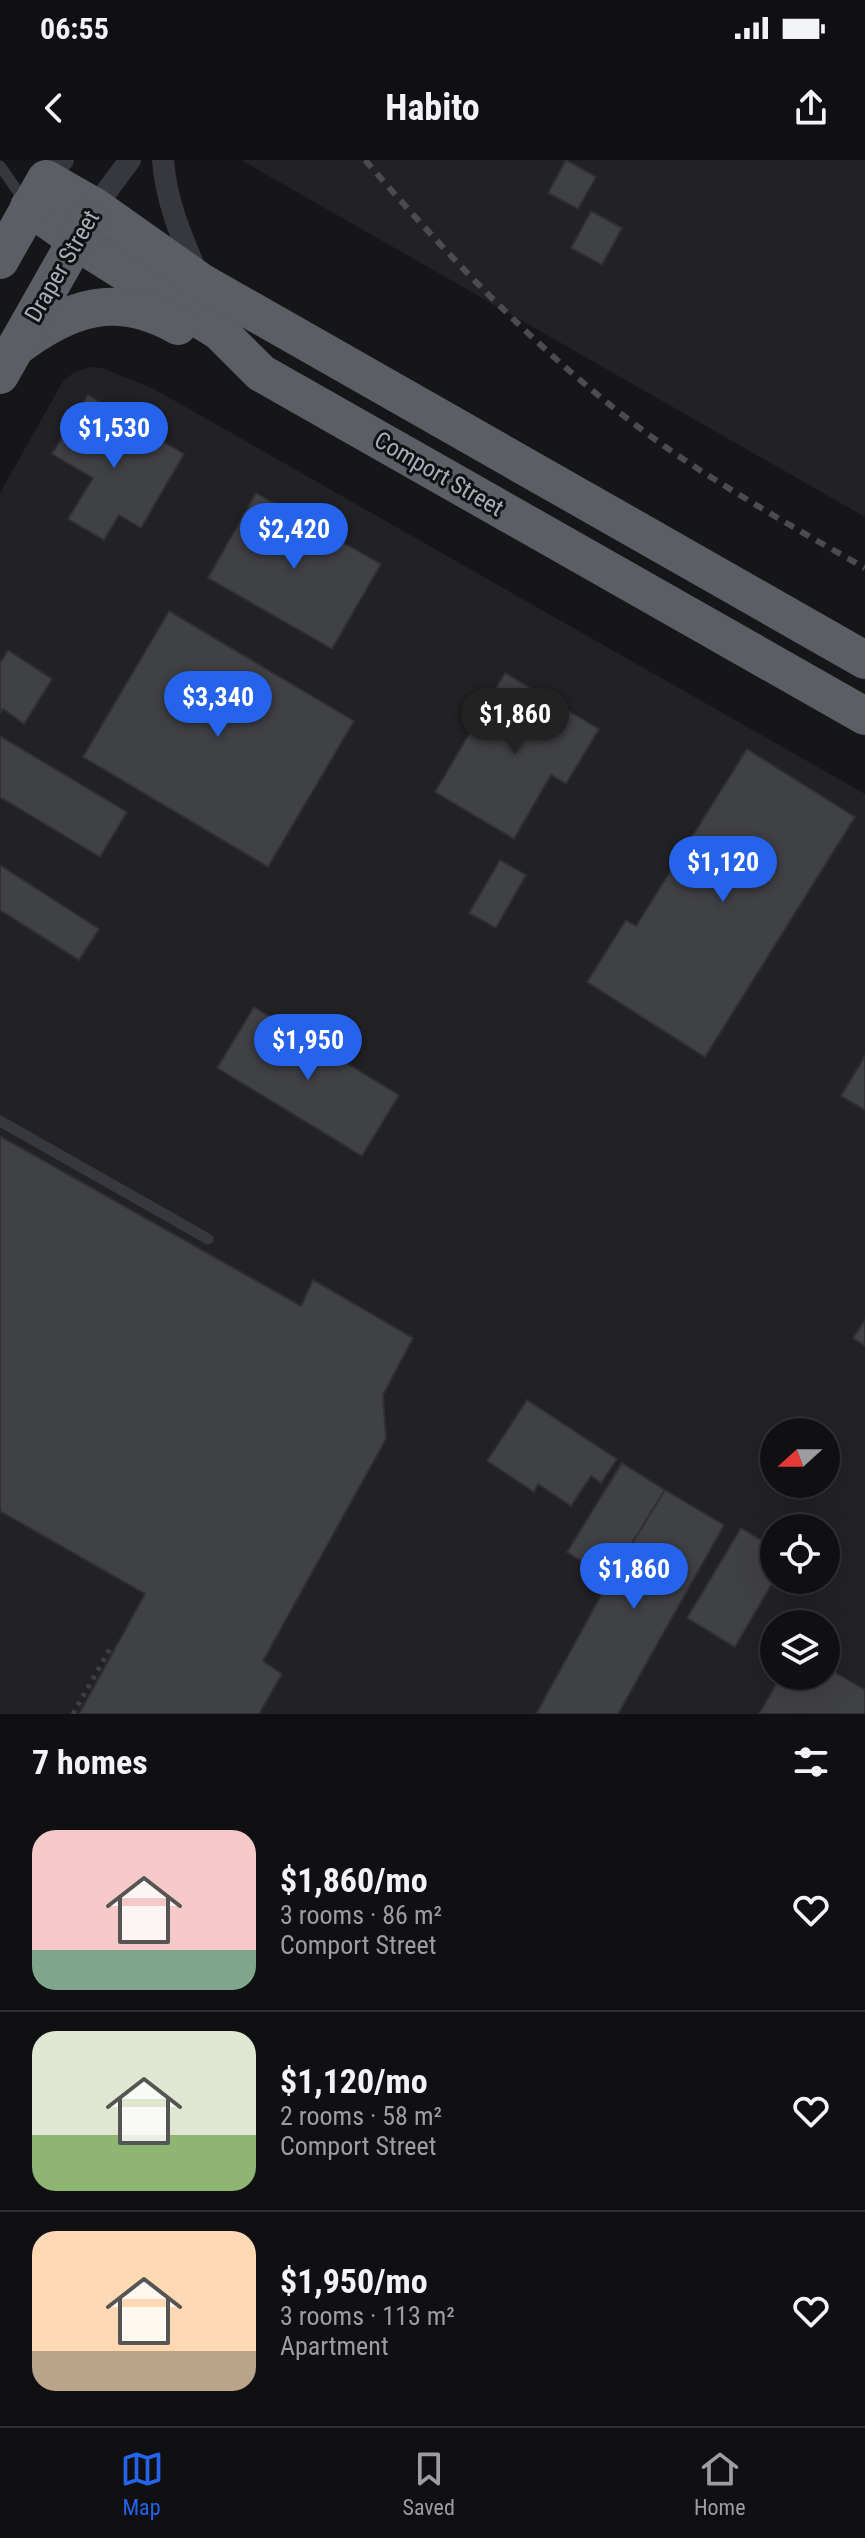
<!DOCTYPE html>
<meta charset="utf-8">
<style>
body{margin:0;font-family:"Roboto Condensed",sans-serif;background:#19191b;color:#f1f3f6;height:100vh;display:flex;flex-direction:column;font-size:30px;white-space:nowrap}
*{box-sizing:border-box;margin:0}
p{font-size:26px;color:#9c9d9f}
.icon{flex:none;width:44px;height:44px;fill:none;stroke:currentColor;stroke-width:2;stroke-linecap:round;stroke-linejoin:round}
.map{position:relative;height:1554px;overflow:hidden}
.side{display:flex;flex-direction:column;background:#101012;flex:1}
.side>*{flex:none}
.needle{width:52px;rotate:249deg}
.controls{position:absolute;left:760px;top:1258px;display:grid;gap:16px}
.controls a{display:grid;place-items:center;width:80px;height:80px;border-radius:50%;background:#101012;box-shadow:0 8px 32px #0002,0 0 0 2px #303032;font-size:40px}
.price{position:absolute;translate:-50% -68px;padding:0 18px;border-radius:28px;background:#2563eb;color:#fff;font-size:26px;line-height:52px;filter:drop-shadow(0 2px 4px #0008)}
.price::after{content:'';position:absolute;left:50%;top:48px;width:24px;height:18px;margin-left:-12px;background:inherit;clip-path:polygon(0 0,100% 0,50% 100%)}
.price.selected{background:#222;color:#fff}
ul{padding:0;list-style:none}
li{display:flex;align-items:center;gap:24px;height:200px;padding:0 32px}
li+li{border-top:2px solid #303032}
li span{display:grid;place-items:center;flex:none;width:224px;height:160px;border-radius:24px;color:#555}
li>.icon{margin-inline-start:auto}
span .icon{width:96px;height:96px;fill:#fffc;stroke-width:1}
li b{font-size:34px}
h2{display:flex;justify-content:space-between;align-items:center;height:96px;padding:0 32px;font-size:34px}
.status{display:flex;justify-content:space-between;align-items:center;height:56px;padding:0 40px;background:#101012;direction:ltr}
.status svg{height:22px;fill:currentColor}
header{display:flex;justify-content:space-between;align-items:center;height:104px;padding:0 32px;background:#101012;font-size:36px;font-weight:700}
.tab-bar{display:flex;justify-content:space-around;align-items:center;height:112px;border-top:2px solid #303032;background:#101012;font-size:22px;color:#9c9d9f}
.tab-bar a{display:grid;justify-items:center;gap:4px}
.tab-bar .selected{color:#2563eb}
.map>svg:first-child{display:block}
.built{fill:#222225;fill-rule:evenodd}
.building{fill:#404145;stroke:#303034;stroke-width:2}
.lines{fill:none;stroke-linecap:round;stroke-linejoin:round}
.path{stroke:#3d3f44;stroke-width:5;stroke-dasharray:4 6;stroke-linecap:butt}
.service{stroke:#37383d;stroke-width:11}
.minor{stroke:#37383d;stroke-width:22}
.trunk{stroke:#5b5e65;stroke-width:38}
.rail{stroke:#4a4c52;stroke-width:6;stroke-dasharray:10 8;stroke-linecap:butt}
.labels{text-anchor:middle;stroke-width:6;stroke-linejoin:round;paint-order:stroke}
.street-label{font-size:24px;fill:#a8adb8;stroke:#111113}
</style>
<div class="status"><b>06:55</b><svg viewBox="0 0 49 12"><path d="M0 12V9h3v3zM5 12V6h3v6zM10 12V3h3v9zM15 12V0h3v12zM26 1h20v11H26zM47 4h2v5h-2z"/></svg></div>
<header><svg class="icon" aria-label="back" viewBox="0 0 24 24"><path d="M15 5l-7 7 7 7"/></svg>Habito<svg class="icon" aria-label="share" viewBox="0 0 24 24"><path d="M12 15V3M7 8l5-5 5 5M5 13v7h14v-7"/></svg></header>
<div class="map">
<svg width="865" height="1554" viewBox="0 0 865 1554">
<rect width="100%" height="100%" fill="#161618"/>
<g class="built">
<polygon points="241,0 865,0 865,357"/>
<path d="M90,207L102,208L154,229L865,634V1554H0V333L63,221L75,212ZM774,1272H826V1324H774ZM774,1368H826V1420H774ZM774,1464H826V1516H774Z"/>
</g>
<g class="building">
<polygon points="566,0 596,17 578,49 548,33"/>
<polygon points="591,51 622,68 602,105 571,88"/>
<polygon points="88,235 118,253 107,273 135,289 146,271 184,294 141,368 119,355 104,380 68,359 93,318 52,294"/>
<polygon points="256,333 381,404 332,489 208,418"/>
<polygon points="169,451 354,561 268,707 83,597"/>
<polygon points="8,490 52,519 24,564 3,549 0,553 0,503"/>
<polygon points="505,513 599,569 566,624 551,615 514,679 435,632"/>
<polygon points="0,576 127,652 100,697 0,637"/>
<polygon points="747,589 855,657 705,897 587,822 626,760 636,766"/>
<polygon points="500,700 526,715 496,768 469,753"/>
<polygon points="0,705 99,769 79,800 0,750"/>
<polygon points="254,847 399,935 362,996 217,908"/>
<polygon points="865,896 865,950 841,936"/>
<polygon points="0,976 301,1146 313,1120 413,1178 383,1235 386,1279 263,1501 282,1514 259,1554 79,1554 145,1434 0,1351"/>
<polygon points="865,1160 865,1186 853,1178"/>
<polygon points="527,1240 617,1299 601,1323 591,1316 571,1346 538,1324 534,1332 487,1301"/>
<polygon points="622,1303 665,1330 610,1419 567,1392"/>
<polygon points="665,1330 724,1365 618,1554 536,1554 610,1419"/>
<polygon points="741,1368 774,1388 774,1420 735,1487 687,1458"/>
<polygon points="826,1507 865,1530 865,1554 759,1554 781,1516 826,1516"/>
</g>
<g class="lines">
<polyline class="path" points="73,1554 111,1487"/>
<g class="service">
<polyline points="0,6 24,40"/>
<polyline points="0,961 208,1079"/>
</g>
<g class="minor">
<path d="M163,0C166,41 181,76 197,113"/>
<polyline points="46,19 63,0"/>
<polyline points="95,47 130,0"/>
</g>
<g class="trunk">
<polyline points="29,47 96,94 220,172 261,213 865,556"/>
<polyline points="0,100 46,19 95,47 201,122 865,500"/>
<path d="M15,188C69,147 116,131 178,166"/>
<polyline points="0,215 89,58"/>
</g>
<path class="rail" d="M365,0C460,110 562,217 683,299C742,338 803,373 865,408"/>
</g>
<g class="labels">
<g class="street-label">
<text transform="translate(62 106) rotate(-60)" y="8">Draper Street</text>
<text transform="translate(439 314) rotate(30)" y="8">Comport Street</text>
</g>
</g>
</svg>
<div class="controls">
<a><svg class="needle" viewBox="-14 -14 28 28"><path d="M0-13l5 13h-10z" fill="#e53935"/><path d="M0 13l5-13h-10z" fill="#9c9d9f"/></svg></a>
<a><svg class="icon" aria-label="locate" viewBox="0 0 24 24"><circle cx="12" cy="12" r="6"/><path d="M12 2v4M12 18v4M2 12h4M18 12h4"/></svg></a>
<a><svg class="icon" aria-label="layers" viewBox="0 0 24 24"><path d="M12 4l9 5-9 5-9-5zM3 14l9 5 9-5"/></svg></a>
</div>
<b class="price" style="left:114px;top:310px">$1,530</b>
<b class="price" style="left:294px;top:411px">$2,420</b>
<b class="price" style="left:218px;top:579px">$3,340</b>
<b class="price selected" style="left:515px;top:596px">$1,860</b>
<b class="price" style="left:723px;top:744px">$1,120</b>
<b class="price" style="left:308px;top:922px">$1,950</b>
<b class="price" style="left:634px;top:1451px">$1,860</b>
</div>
<section class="side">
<h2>7 homes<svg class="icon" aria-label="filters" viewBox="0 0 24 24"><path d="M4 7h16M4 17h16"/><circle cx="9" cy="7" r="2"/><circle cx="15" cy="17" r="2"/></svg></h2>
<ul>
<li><span style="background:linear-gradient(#f6c9c9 75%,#7fa58c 0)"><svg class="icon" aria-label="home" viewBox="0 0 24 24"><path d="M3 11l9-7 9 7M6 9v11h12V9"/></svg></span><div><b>$1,860/mo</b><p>3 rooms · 86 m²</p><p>Comport Street</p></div><svg class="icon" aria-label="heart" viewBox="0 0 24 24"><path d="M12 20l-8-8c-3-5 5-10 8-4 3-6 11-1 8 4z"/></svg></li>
<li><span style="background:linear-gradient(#dfe7d0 65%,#8fb573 0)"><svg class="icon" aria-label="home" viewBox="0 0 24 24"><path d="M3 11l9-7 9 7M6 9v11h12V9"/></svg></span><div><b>$1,120/mo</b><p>2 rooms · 58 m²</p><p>Comport Street</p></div><svg class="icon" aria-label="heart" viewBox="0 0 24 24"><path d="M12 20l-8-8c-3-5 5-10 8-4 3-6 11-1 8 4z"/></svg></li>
<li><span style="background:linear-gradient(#ffd9b3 75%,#b9a48a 0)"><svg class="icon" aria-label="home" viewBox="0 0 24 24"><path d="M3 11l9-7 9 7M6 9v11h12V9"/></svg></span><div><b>$1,950/mo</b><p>3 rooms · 113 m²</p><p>Apartment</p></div><svg class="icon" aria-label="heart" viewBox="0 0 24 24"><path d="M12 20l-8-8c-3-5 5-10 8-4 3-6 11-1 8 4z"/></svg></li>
</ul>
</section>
<nav class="tab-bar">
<a class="selected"><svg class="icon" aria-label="map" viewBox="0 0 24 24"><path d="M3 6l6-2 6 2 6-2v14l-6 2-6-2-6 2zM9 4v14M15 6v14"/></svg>Map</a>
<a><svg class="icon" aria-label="saved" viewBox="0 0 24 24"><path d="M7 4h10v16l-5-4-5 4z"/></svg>Saved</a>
<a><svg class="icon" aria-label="home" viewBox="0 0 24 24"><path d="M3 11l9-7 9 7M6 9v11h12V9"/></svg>Home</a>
</nav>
